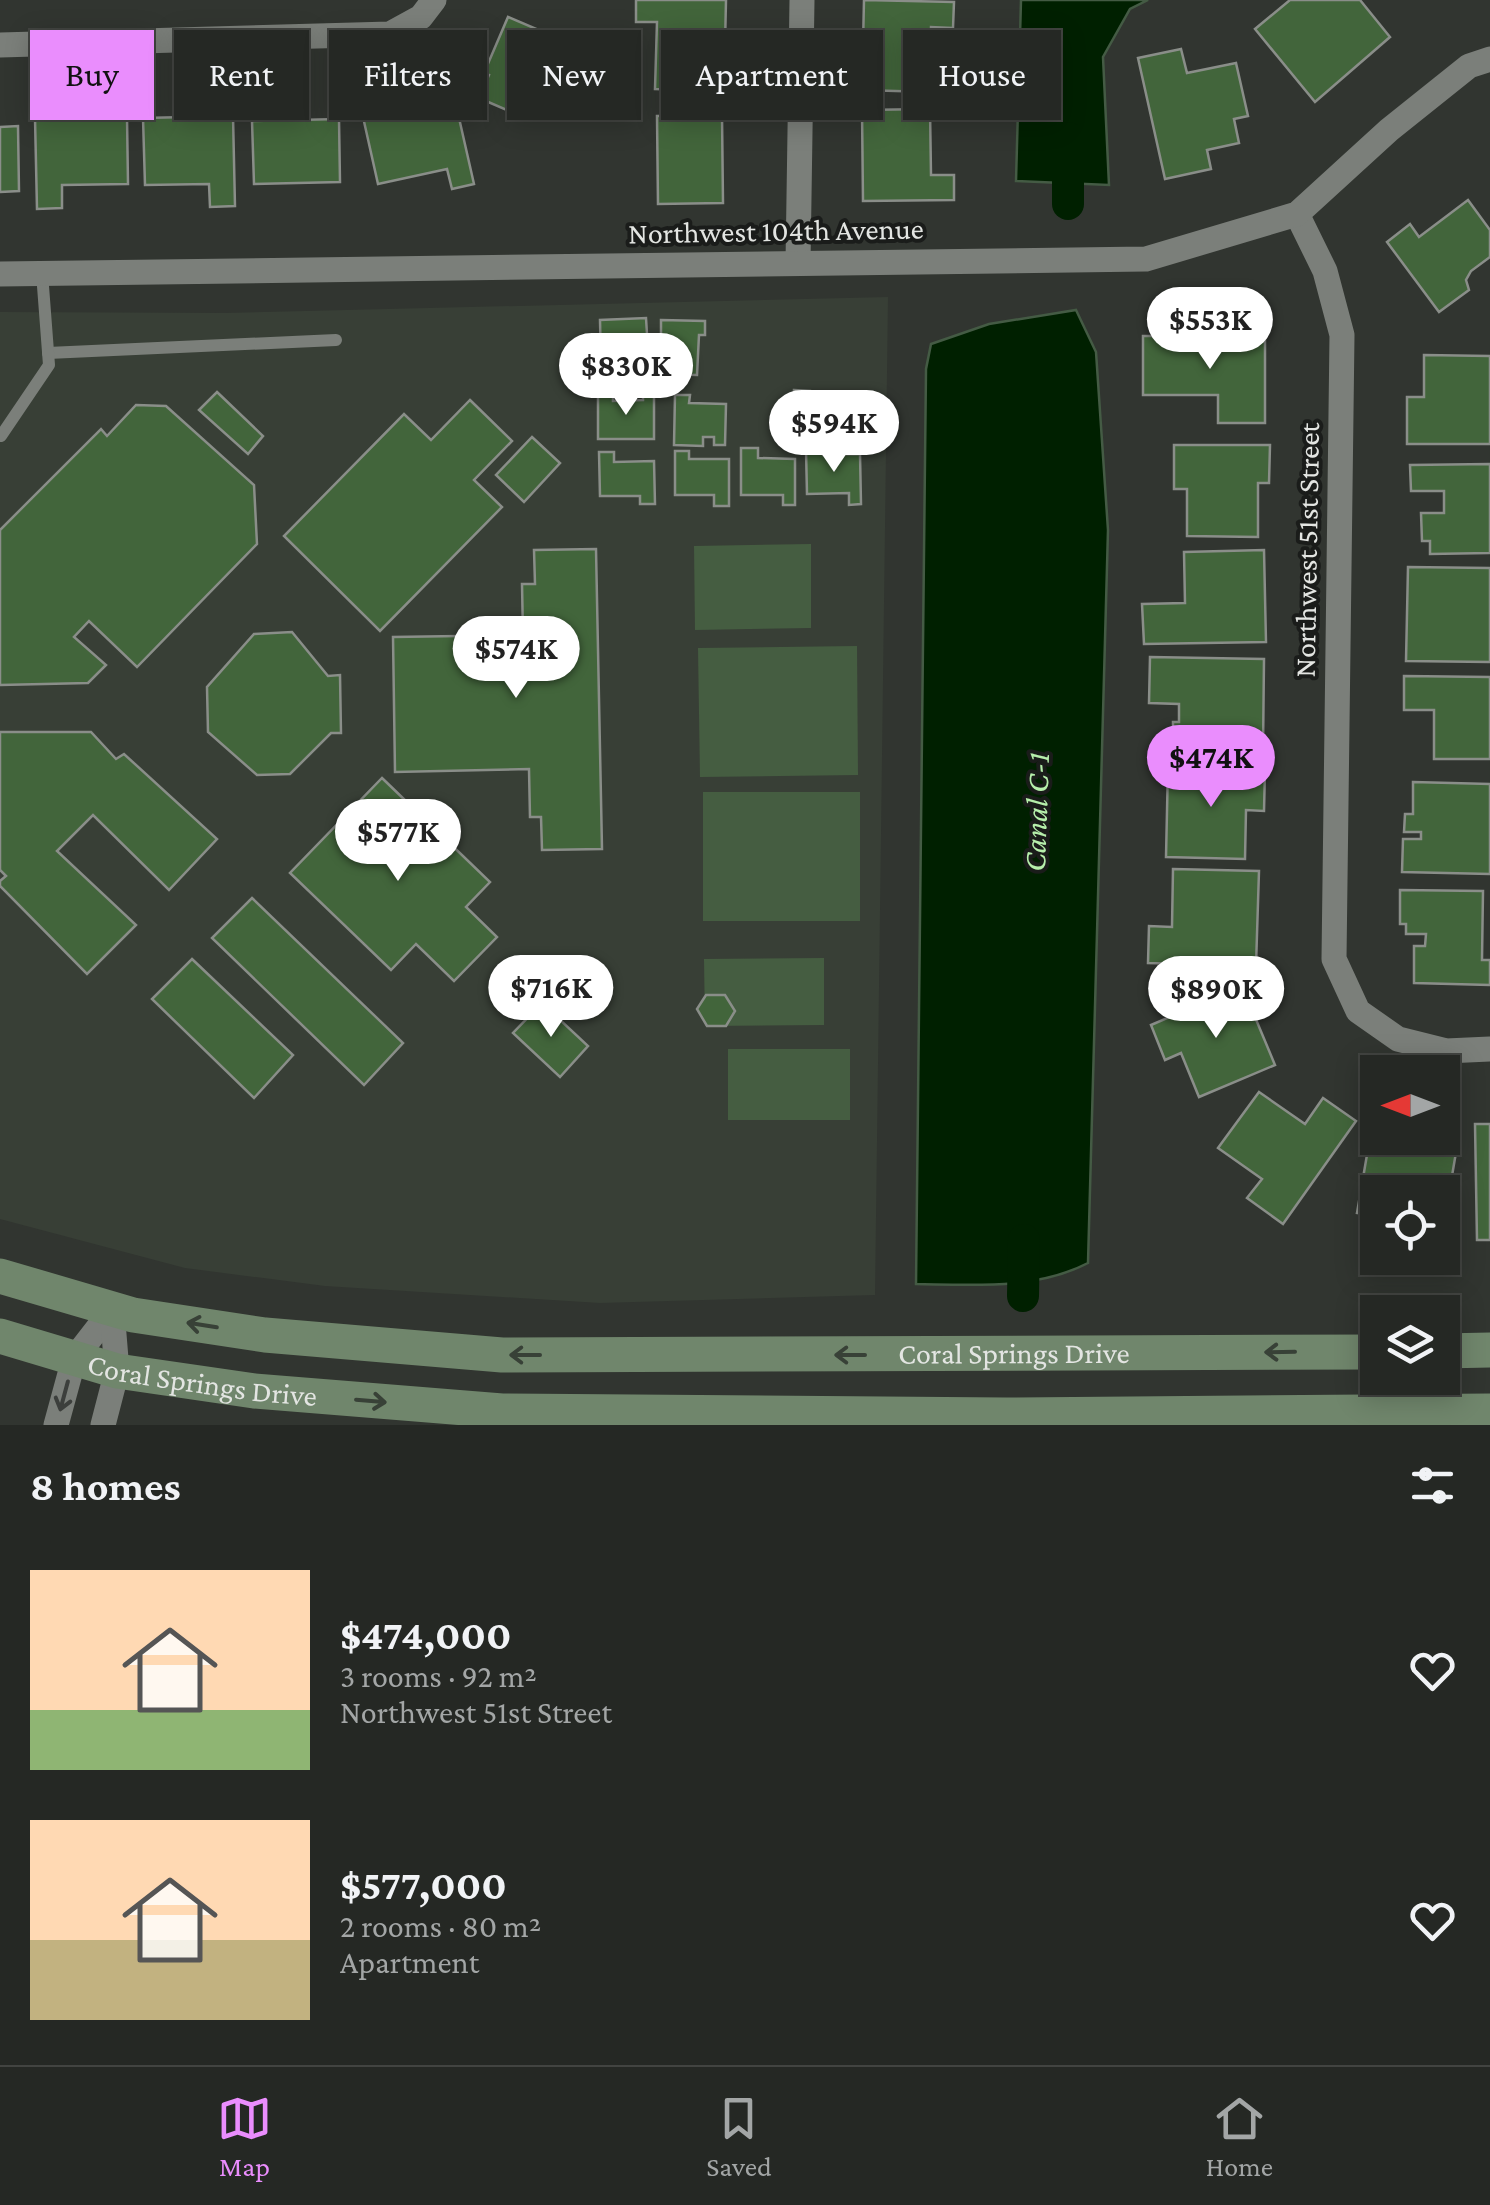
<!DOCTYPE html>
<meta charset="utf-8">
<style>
body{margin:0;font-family:"Crimson Pro",serif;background:#313431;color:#f1f3f6;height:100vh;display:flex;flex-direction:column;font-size:38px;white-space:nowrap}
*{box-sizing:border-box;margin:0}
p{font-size:32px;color:#a3a6a6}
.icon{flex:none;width:55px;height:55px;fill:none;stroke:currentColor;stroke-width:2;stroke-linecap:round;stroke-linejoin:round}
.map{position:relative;height:1425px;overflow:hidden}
.details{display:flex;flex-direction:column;background:#252824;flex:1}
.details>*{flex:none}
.guide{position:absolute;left:30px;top:30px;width:1430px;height:90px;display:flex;gap:20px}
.needle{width:65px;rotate:270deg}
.controls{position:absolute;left:1360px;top:1055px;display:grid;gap:20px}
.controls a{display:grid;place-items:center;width:100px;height:100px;border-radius:0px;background:#252824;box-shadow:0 5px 25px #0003,0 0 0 2px #424441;font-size:50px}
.price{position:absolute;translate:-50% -85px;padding:0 22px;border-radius:35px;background:#fff;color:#222;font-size:32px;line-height:65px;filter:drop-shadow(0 2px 5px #0008)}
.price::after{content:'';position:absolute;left:50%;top:60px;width:30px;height:22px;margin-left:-15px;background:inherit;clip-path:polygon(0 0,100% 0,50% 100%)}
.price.current{background:#ea8dfd;color:#111}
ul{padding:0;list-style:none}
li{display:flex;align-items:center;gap:30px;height:250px;padding:0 30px}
li span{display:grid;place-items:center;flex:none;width:280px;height:200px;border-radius:0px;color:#555}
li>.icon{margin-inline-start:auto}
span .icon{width:120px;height:120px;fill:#fffc;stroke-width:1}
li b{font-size:42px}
h2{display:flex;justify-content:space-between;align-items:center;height:120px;padding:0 30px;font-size:42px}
.chip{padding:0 35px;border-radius:0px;background:#252824;box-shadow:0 5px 25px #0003,0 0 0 2px #424441;font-size:35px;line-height:90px}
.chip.current{background:#ea8dfd;color:#111}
.menu{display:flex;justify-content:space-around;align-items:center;height:140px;border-top:2px solid #424441;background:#252824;font-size:28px;color:#a3a6a6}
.menu a{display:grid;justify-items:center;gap:5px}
.menu .current{color:#ea8dfd}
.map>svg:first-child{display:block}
.built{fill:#383f36}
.green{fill:#455d41}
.water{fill:#002000;stroke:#445b44;stroke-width:2.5}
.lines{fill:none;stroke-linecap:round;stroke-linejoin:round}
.canal{stroke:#002000;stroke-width:32}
.building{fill:#42653b;stroke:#8a8e89;stroke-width:2.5}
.lane{stroke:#7b7f7a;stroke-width:12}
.street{stroke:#7b7f7a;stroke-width:25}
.secondary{stroke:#70866c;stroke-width:35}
.oneway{stroke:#384137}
.oneway2{stroke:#3c3f3c}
.labels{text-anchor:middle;stroke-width:8;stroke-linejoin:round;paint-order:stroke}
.street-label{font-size:30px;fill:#e3e5e2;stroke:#1a1c1a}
.water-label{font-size:32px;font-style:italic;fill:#b6efab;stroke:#1a1c1a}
</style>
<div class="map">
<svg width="1490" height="1425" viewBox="0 0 1490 1425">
<rect width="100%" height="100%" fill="#313530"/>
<polygon class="built" points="888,297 875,1295 600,1303 325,1286 185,1268 0,1219 0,312 225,313"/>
<g class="green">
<polygon points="811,544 811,628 695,630 694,546"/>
<polygon points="857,646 858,775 700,777 698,648"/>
<rect x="703" y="792" width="157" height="129"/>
<polygon points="824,958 824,1025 705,1026 704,959"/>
<rect x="728" y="1049" width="122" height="71"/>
</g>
<g class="water">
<polygon points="1021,0 1148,0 1130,9 1103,57 1109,185 1016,181"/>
<path d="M1076,310L1096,352L1108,530L1088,1263C1036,1290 974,1285 916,1284L926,369L931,344L989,324Z"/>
</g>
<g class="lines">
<g class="canal">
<polyline points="1068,204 1068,138"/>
<polyline points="1023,1296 1024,1240"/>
</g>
</g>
<g class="building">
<polygon points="636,0 726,0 724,91 655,89 657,22 636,22"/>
<polygon points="864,0 954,2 953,28 931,27 929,92 862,90"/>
<polygon points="1290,0 1360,0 1390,37 1315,102 1255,29"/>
<polygon points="508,17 562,40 528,119 479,98 489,75 484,73"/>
<polygon points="1181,49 1187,73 1236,63 1248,116 1234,119 1239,143 1207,150 1211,169 1165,179 1138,58"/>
<polygon points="454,96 474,184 452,189 447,169 378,184 363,117"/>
<polygon points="930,109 931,175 954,175 954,200 863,201 862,110"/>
<polygon points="722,115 723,203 658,204 657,116"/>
<polygon points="233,116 235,206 210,207 209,184 145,185 143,118"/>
<polygon points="127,117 128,184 62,185 62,208 37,209 35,118"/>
<polygon points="339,119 340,182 254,184 252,121"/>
<polygon points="18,126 19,191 0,192 0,127"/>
<polygon points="1468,200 1490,230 1490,257 1471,271 1466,280 1469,290 1439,312 1387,242 1410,224 1419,237"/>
<polygon points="646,318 647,334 636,335 637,374 593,376 592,364 601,364 600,320"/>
<polygon points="661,320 705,321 705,335 699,335 697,375 652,374 653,362 661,362"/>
<polygon points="1143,336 1265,336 1265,423 1218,423 1218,395 1143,395"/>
<polygon points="1424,355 1490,356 1490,444 1407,444 1407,397 1424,397"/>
<polygon points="794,390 810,391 810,399 860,400 859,442 845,442 846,433 794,432"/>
<polygon points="217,392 263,436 248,454 199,410"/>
<polygon points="643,392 654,392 654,439 598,439 598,394 613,394 613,401 643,400"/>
<polygon points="675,395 690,395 689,403 726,404 725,445 714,445 714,437 703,437 703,446 674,445"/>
<polygon points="470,400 512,441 474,480 502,507 380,631 284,536 404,414 431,440"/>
<polygon points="136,405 166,406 254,485 257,544 137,667 89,621 74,637 106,665 88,683 0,685 0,530 101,429 107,436"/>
<polygon points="532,437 560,463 524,502 496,475"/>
<polygon points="1174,445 1270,445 1269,483 1258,483 1258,537 1187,536 1187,489 1174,489"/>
<polygon points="741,448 758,448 758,458 795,459 795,505 783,505 783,495 741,495"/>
<polygon points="823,449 823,455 860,454 861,504 849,505 849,493 807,494 806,450"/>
<polygon points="675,451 689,451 689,459 729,459 729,506 714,506 714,495 675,495"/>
<polygon points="599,452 614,452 614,462 654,461 655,504 640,504 640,496 600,496"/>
<polygon points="1490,464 1490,553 1430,554 1430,541 1422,541 1421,513 1444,513 1444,491 1411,491 1410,465"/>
<polygon points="596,549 602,849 542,850 541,817 530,817 529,769 395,772 393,637 523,635 522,584 535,584 534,550"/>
<polygon points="1264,550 1266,642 1144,644 1142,604 1185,603 1184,552"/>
<polygon points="1408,567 1490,568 1490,662 1406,661"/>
<polygon points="292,632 328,676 340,675 341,733 331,733 290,774 257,775 208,732 207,687 254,634"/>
<polygon points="1150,657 1264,659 1263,750 1173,749 1173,722 1179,722 1179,704 1149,703"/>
<polygon points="1404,676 1490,677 1490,759 1434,759 1434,710 1404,710"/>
<polygon points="0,732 91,732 116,759 124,754 217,839 169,890 93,815 57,851 136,925 87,974 0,886 0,881 6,876 0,870"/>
<polygon points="1168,766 1265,769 1264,811 1246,810 1245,859 1166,857"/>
<polygon points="382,778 490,882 466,907 497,937 454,981 416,944 391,970 290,873"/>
<polygon points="1413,782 1490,784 1490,874 1402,872 1403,839 1421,839 1421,832 1404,832 1405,814 1413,814"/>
<polygon points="1173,869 1259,871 1256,966 1148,963 1149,926 1172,927"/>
<polygon points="1400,890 1483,891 1482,960 1490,960 1490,985 1414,983 1414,946 1425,946 1426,934 1406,934 1406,924 1400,924"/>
<polygon points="252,898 403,1043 364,1085 212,938"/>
<polygon points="192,959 293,1055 254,1098 152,999"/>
<polygon points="1242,986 1275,1065 1199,1097 1181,1053 1165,1060 1151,1025"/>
<polygon points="706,995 725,995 735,1011 726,1026 707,1026 697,1009"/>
<polygon points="542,1003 588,1046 560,1077 513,1033"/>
<polygon points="1259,1092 1305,1124 1323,1098 1356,1121 1283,1224 1247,1198 1262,1179 1218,1148"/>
<polygon points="1374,1114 1378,1115 1378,1138 1442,1138 1442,1125 1460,1129 1446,1211 1442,1211 1442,1192 1378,1192 1378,1216 1357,1213"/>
<polygon points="1475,1124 1490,1124 1490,1240 1477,1240"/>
</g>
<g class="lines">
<g class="lane">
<polyline points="48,353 336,340"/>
<polyline points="1,436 49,365 42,273"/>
</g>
<g class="street">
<polyline points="0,45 390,34 421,17 434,0"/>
<polyline points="1297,214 1325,271 1342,335 1334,959 1358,1011 1398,1039 1446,1051 1490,1049"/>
<polyline points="798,263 802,0"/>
<polyline points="0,274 1146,259 1297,214 1389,130 1469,66 1490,59"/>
<polyline points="56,1425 74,1359 112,1310"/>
<polyline points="103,1425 117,1371 112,1310"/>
</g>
<g class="secondary">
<path id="s1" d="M0,1276L133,1315L265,1335L502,1355L1378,1352"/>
<path id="s2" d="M0,1336L117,1371L254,1391L502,1411L1006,1415L1490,1411"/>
<polyline points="1442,1351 1490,1350"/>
</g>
</g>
<defs><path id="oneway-shaft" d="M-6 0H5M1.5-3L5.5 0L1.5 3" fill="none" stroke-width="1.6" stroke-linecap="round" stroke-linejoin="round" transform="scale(2.5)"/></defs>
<g class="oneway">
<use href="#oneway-shaft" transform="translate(202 1325) rotate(-171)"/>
<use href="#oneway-shaft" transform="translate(1280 1352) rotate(179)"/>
<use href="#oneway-shaft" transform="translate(525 1355) rotate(180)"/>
<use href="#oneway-shaft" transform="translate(850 1355) rotate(180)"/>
<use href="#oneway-shaft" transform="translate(371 1401) rotate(5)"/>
</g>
<use class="oneway2" href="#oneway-shaft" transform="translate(64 1396) rotate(105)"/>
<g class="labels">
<g class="street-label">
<text transform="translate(776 231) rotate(-1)" y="10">Northwest 104th Avenue</text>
<text transform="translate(1307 550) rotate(-89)" y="10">Northwest 51st Street</text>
<text dy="10" stroke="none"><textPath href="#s1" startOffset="1022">Coral Springs Drive</textPath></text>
<text dy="10" stroke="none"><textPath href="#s2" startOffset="208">Coral Springs Drive</textPath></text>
</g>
<g class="water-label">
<text transform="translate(1036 812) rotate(-88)" y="11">Canal C-1</text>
</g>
</g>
</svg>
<div class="controls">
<a><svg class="needle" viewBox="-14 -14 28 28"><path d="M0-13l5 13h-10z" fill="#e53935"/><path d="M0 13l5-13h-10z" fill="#a3a6a6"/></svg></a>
<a><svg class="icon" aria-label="locate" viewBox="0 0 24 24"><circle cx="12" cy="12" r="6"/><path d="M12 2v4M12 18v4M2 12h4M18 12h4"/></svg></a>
<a><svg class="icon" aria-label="layers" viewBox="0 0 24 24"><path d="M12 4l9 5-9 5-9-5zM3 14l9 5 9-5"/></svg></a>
</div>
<b class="price" style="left:1210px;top:372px">$553K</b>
<b class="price" style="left:626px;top:418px">$830K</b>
<b class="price" style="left:834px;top:475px">$594K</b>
<b class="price" style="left:516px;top:701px">$574K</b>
<b class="price current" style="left:1211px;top:810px">$474K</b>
<b class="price" style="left:398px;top:884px">$577K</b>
<b class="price" style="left:551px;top:1040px">$716K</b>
<b class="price" style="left:1216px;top:1041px">$890K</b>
<div class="guide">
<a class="chip current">Buy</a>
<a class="chip">Rent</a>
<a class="chip">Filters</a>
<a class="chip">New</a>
<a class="chip">Apartment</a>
<a class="chip">House</a>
</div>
</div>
<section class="details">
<h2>8 homes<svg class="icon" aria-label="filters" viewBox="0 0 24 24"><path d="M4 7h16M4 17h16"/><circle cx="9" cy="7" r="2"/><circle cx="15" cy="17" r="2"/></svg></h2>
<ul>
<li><span style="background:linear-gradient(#ffd9b3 70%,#8fb573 0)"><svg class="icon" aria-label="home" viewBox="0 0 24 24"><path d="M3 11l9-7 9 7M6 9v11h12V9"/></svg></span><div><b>$474,000</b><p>3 rooms · 92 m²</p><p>Northwest 51st Street</p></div><svg class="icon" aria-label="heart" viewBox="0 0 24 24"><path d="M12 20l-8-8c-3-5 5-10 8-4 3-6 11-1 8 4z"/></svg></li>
<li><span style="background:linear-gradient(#ffd9b3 60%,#c2b280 0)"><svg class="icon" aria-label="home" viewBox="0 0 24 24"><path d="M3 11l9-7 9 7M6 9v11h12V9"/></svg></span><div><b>$577,000</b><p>2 rooms · 80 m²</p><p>Apartment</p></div><svg class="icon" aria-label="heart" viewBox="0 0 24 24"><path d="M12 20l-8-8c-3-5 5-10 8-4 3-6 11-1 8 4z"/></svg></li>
</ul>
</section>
<nav class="menu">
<a class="current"><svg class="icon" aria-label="map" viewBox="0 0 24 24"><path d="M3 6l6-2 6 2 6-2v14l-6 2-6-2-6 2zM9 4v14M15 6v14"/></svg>Map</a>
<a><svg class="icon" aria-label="saved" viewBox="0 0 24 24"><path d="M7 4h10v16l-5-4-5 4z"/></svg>Saved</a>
<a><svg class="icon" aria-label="home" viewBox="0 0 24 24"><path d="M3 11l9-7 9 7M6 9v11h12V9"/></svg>Home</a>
</nav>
